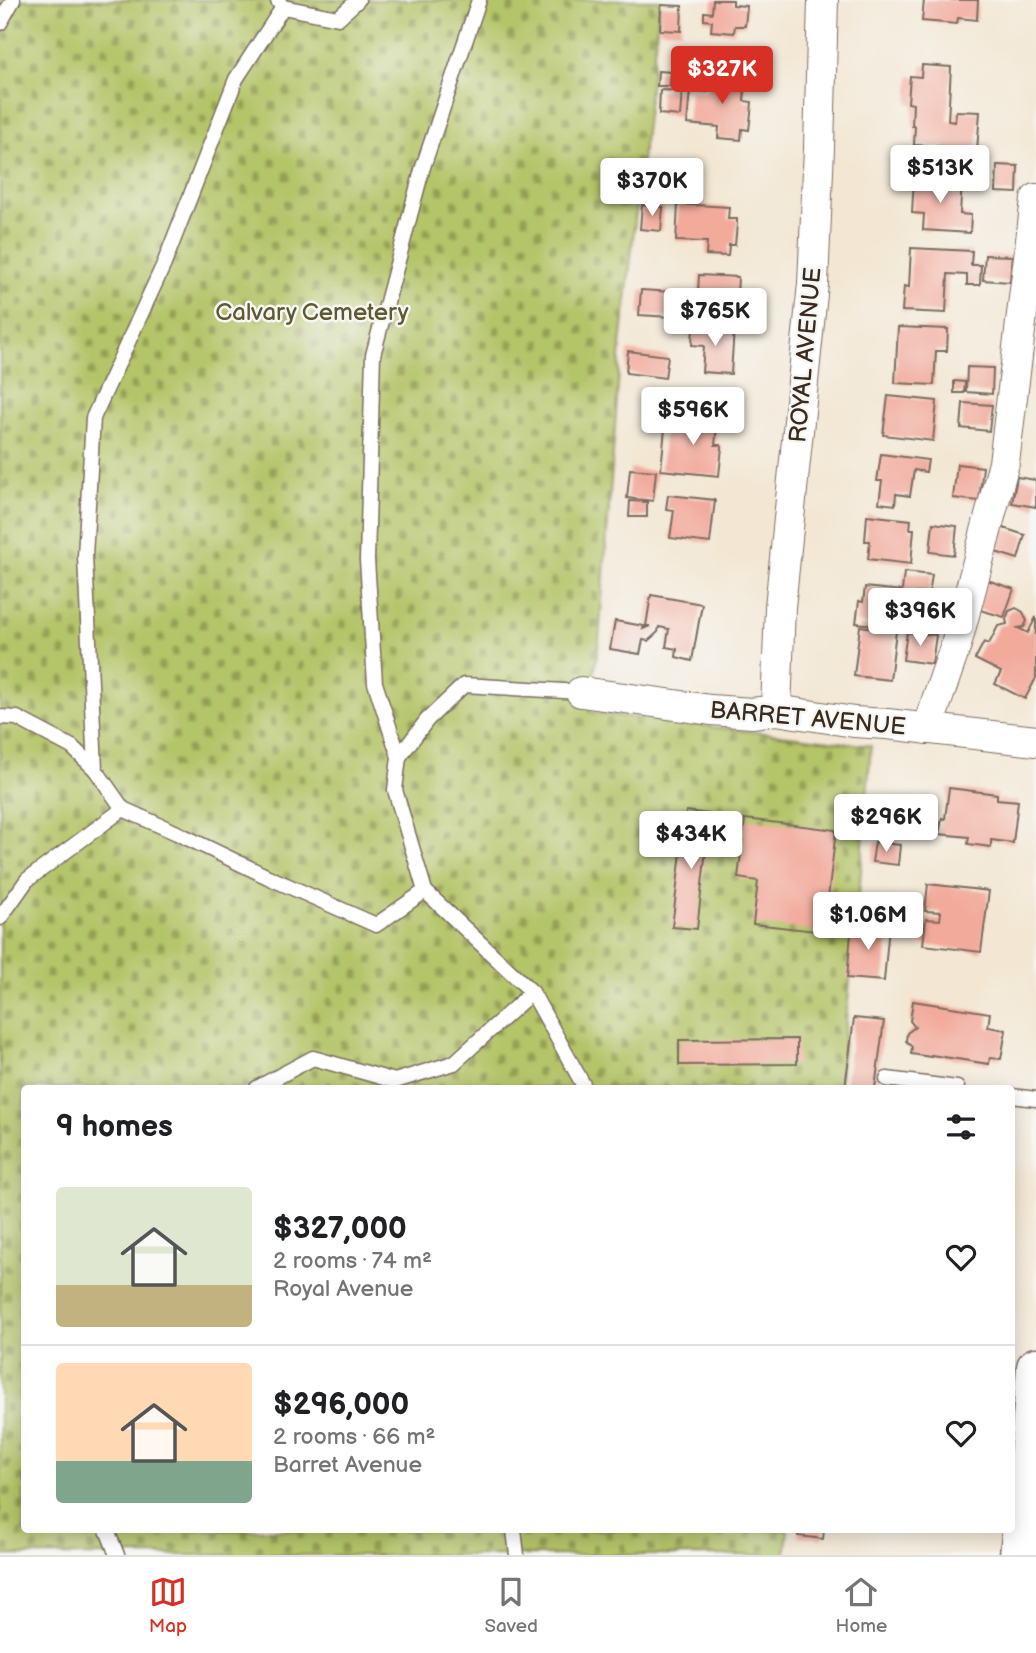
<!DOCTYPE html>
<meta charset="utf-8">
<style>
body{margin:0;font-family:"Balsamiq Sans",sans-serif;background:#f6f6f6;color:#202124;height:100vh;display:flex;flex-direction:column;font-size:26px;white-space:nowrap}
*{box-sizing:border-box;margin:0}
p{font-size:23px;color:#757577}
.icon{flex:none;width:38px;height:38px;fill:none;stroke:currentColor;stroke-width:2;stroke-linecap:round;stroke-linejoin:round}
.map{position:relative;flex:1;overflow:hidden}
.sheet{position:absolute;left:21px;top:1085px;width:994px;height:448px;display:flex;flex-direction:column;background:#fff;border-radius:7px;box-shadow:0 4px 18px #0003}
.sheet>*{flex:none}
.price{position:absolute;translate:-50% -60px;padding:0 16px;border-radius:7px;background:#fff;color:#222;font-size:23px;line-height:46px;filter:drop-shadow(0 2px 4px #0008)}
.price::after{content:'';position:absolute;left:50%;top:42px;width:21px;height:16px;margin-left:-10px;background:inherit;clip-path:polygon(0 0,100% 0,50% 100%)}
.price.active{background:#d93025;color:#fff}
ul{padding:0;list-style:none}
li{display:flex;align-items:center;gap:21px;height:175px;padding:0 35px}
li+li{border-top:2px solid #e0e0e0}
li span{display:grid;place-items:center;flex:none;width:196px;height:140px;border-radius:7px;color:#555}
li>.icon{margin-inline-start:auto}
span .icon{width:84px;height:84px;fill:#fffc;stroke-width:1}
li b{font-size:30px}
h2{display:flex;justify-content:space-between;align-items:center;height:84px;padding:0 35px;font-size:30px}
.menu{display:flex;justify-content:space-around;align-items:center;height:98px;border-top:2px solid #e0e0e0;background:#fff;font-size:19px;color:#757577}
.menu a{display:grid;justify-items:center;gap:4px}
.menu .active{color:#d93025}
.map>svg:first-child{display:block}
.cemetery{fill:url(#cemetery-stones);stroke:#787742;stroke-width:2}
.building{fill:#f2aa9b}
.lines{fill:none;stroke-linecap:round;stroke-linejoin:round}
.lane-casing{stroke:#7b6c5e;stroke-width:17}
.street-casing{stroke:#7b6c5e;stroke-width:32}
.primary-casing{stroke:#7b6c5e;stroke-width:41}
.lane{stroke:#fff;stroke-width:14}
.street{stroke:#fff;stroke-width:30}
.primary{stroke:#fff;stroke-width:38}
.labels{text-anchor:middle;stroke-width:5;stroke-linejoin:round;paint-order:stroke}
.park-label{font-size:24px;fill:#5f5834;stroke:#f6f6f2}
.street-label{font-size:24px;fill:#3b2a1e;stroke:#f6f6f2}
</style>
<div class="map">
<svg width="1036" height="1555" viewBox="0 0 1036 1555">
<defs>
<pattern id="cemetery-stones" width="16" height="16" patternUnits="userSpaceOnUse" patternTransform="scale(1.75)"><rect width="16" height="16" fill="#b4c467"/><path d="M2 7V4a2 2 0 0 1 4 0v3zM10 15v-3a2 2 0 0 1 4 0v3z" fill="#949f54"/></pattern>
</defs>
<rect width="100%" height="100%" fill="#f6f6f2"/>
<filter id="ink" filterUnits="userSpaceOnUse"><feTurbulence type="fractalNoise" baseFrequency=".0143" numOctaves="2"/><feDisplacementMap in="SourceGraphic" scale="14" xChannelSelector="R" yChannelSelector="G"/><feConvolveMatrix kernelMatrix="1 2 1 2 8 2 1 2 1" color-interpolation-filters="sRGB"/></filter>
<filter id="wash" filterUnits="userSpaceOnUse"><feTurbulence type="fractalNoise" baseFrequency=".00686" numOctaves="4" result="noise"/><feDisplacementMap in="SourceGraphic" scale="28" xChannelSelector="R" yChannelSelector="G"/><feGaussianBlur stdDeviation="1.57" result="paint"/><feColorMatrix in="noise" values="0 0 0 0 0 0 0 0 0 0 0 0 0 0 0 0 0 1.4 0 .05"/><feComposite in="paint" operator="in"/></filter>
<g filter="url(#wash)">
<rect width="100%" height="100%" fill="#f3e7d4"/>
<polygon class="cemetery" points="0,0 660,0 621,345 599,641 589,712 871,746 860,883 839,1088 24,1088 24,1530 788,1530 785,1555 0,1555"/>
<g id="blocks">
<g class="building">
<polygon points="713,0 733,0 733,5 747,6 745,26 735,26 734,33 711,31 712,21 704,20 704,12 712,13"/>
<polygon points="924,0 978,0 977,20 958,18 957,24 922,21"/>
<polygon points="661,5 682,6 681,31 660,30"/>
<polygon points="922,65 951,67 948,121 955,122 956,111 980,112 977,150 971,149 971,155 944,154 945,147 914,145 915,126 912,126 913,104 908,103 910,76 921,77"/>
<polygon points="658,71 671,72 670,86 657,86"/>
<polygon points="709,74 746,77 744,101 752,102 751,113 749,130 742,129 741,140 718,138 719,127 687,124 690,90 707,92"/>
<polygon points="660,90 682,91 680,116 659,114"/>
<polygon points="997,165 1018,166 1017,193 996,192"/>
<polygon points="914,177 962,180 960,214 971,215 970,233 923,230 924,214 912,213"/>
<polygon points="678,204 729,207 728,219 737,219 737,224 735,245 729,245 728,256 706,255 707,242 676,241"/>
<polygon points="642,205 663,207 661,231 640,229"/>
<polygon points="911,248 972,251 971,265 981,265 980,285 967,285 967,275 948,274 946,313 902,311 904,286 909,287"/>
<polygon points="985,255 1012,256 1010,282 983,280"/>
<polygon points="699,275 738,277 736,314 701,312 702,292 698,292"/>
<polygon points="641,290 672,292 670,317 639,315"/>
<polygon points="693,326 734,328 731,374 702,372 704,346 692,345"/>
<polygon points="898,327 948,329 947,351 936,351 934,385 895,383"/>
<polygon points="628,351 668,356 665,378 626,373"/>
<polygon points="967,367 993,368 992,394 966,392"/>
<polygon points="954,381 965,382 964,393 954,393"/>
<polygon points="888,396 937,401 933,441 883,435"/>
<polygon points="963,403 992,405 989,431 961,428"/>
<polygon points="689,412 718,415 715,445 721,445 722,447 719,476 661,470 665,428 688,431"/>
<polygon points="881,454 928,460 926,472 914,470 910,496 896,494 895,505 879,503 882,481 877,481"/>
<polygon points="957,464 983,467 979,501 953,498"/>
<polygon points="630,469 656,471 653,501 627,498"/>
<polygon points="1017,477 1036,480 1036,507 1012,503"/>
<polygon points="668,495 715,500 710,543 670,538 674,510 666,509"/>
<polygon points="630,501 647,502 647,517 629,517"/>
<polygon points="867,515 911,520 910,529 914,529 911,564 868,559 870,541 865,541"/>
<polygon points="933,523 957,526 954,555 930,552"/>
<polygon points="1000,527 1025,535 1018,559 992,551"/>
<polygon points="904,572 932,575 929,594 916,593 914,608 908,608 906,628 856,623 859,601 863,602 865,587 902,591"/>
<polygon points="987,580 1014,589 1004,617 977,609"/>
<polygon points="651,595 702,604 692,661 676,657 677,649 666,647 669,629 659,627 658,632 648,641 643,640 640,654 610,649 615,621 644,626 643,629 650,626 646,626"/>
<polygon points="1016,608 1023,612 1027,621 1024,627 1018,628 1028,633 1036,617 1036,678 1025,699 995,684 1001,672 975,659 984,642 989,644 998,626 1007,624 1006,619 1009,611"/>
<polygon points="860,626 896,631 890,680 854,676"/>
<polygon points="907,632 936,635 932,664 903,660"/>
<polygon points="949,788 997,794 997,799 1018,801 1013,843 991,840 991,847 968,844 969,837 939,834 942,818 945,819"/>
<polygon points="686,811 710,814 697,929 672,927"/>
<polygon points="745,819 836,830 824,932 753,924 758,881 738,878"/>
<polygon points="875,842 900,845 898,865 872,862"/>
<polygon points="928,884 989,891 981,952 923,945 926,919 940,920 941,912 925,911"/>
<polygon points="852,922 889,926 884,981 847,978"/>
<polygon points="913,1001 990,1013 988,1027 1006,1030 1001,1059 990,1058 989,1064 931,1055 931,1057 911,1054 912,1047 906,1041 907,1033 915,1027 910,1021"/>
<polygon points="854,1018 884,1021 875,1088 845,1088"/>
<polygon points="797,1039 797,1064 679,1065 679,1040"/>
<polygon points="799,1530 824,1530 823,1539 798,1536"/>
</g>
</g>
</g>
<g filter="url(#ink)">
<use href="#blocks" fill-opacity="0" stroke="#7b6c5e" stroke-width="2"/>
<g class="lines">
<g class="lane-casing">
<g id="lane">
<polyline points="278,1 283,7 338,18 358,0"/>
<polyline points="283,7 236,79 164,264 93,418 85,556 95,769 123,809 177,833 268,877 376,925 425,891"/>
<polyline points="0,23 13,0"/>
<polyline points="581,692 464,685 427,720 399,757 395,790 425,891 532,992 585,1088"/>
<polyline points="0,717 17,718 72,747 95,769"/>
<polyline points="399,757 375,683 367,560 373,355 422,170 479,0"/>
<polyline points="0,918 27,880 123,809"/>
<polyline points="887,1079 957,1088"/>
<polyline points="257,1088 313,1058 395,1081 454,1063 532,992"/>
<polyline points="1012,1096 1036,1099"/>
<polyline points="107,1530 117,1555"/>
<polyline points="514,1530 517,1555"/>
</g>
</g>
<g class="street-casing">
<g id="street">
<polyline points="581,692 711,710 752,713 776,710 854,722 887,724 1036,741"/>
<polyline points="776,710 780,607 813,284 819,148 823,0"/>
<polyline points="927,729 956,645 1004,463 1036,199"/>
</g>
</g>
<g class="primary-casing">
<polyline id="primary" points="1019,1555 1028,1469 1036,1367"/>
</g>
<use href="#lane" class="lane"/>
<use href="#street" class="street"/>
<use href="#primary" class="primary"/>
</g>
</g>
<g class="labels">
<g class="park-label">
<text x="312" y="320">Calvary Cemetery</text>
</g>
<g class="street-label">
<text transform="translate(805 355) rotate(-85)" y="8">ROYAL AVENUE</text>
<text transform="translate(808 718) rotate(5)" y="8">BARRET AVENUE</text>
</g>
</g>
</svg>
<b class="price active" style="left:722px;top:106px">$327K</b>
<b class="price" style="left:940px;top:205px">$513K</b>
<b class="price" style="left:652px;top:218px">$370K</b>
<b class="price" style="left:715px;top:348px">$765K</b>
<b class="price" style="left:693px;top:447px">$596K</b>
<b class="price" style="left:920px;top:648px">$396K</b>
<b class="price" style="left:886px;top:854px">$296K</b>
<b class="price" style="left:691px;top:871px">$434K</b>
<b class="price" style="left:868px;top:952px">$1.06M</b>
<section class="sheet">
<h2>9 homes<svg class="icon" aria-label="filters" viewBox="0 0 24 24"><path d="M4 7h16M4 17h16"/><circle cx="9" cy="7" r="2"/><circle cx="15" cy="17" r="2"/></svg></h2>
<ul>
<li><span style="background:linear-gradient(#dfe7d0 70%,#c2b280 0)"><svg class="icon" aria-label="home" viewBox="0 0 24 24"><path d="M3 11l9-7 9 7M6 9v11h12V9"/></svg></span><div><b>$327,000</b><p>2 rooms · 74 m²</p><p>Royal Avenue</p></div><svg class="icon" aria-label="heart" viewBox="0 0 24 24"><path d="M12 20l-8-8c-3-5 5-10 8-4 3-6 11-1 8 4z"/></svg></li>
<li><span style="background:linear-gradient(#ffd9b3 70%,#7fa58c 0)"><svg class="icon" aria-label="home" viewBox="0 0 24 24"><path d="M3 11l9-7 9 7M6 9v11h12V9"/></svg></span><div><b>$296,000</b><p>2 rooms · 66 m²</p><p>Barret Avenue</p></div><svg class="icon" aria-label="heart" viewBox="0 0 24 24"><path d="M12 20l-8-8c-3-5 5-10 8-4 3-6 11-1 8 4z"/></svg></li>
</ul>
</section>
</div>
<nav class="menu">
<a class="active"><svg class="icon" aria-label="map" viewBox="0 0 24 24"><path d="M3 6l6-2 6 2 6-2v14l-6 2-6-2-6 2zM9 4v14M15 6v14"/></svg>Map</a>
<a><svg class="icon" aria-label="saved" viewBox="0 0 24 24"><path d="M7 4h10v16l-5-4-5 4z"/></svg>Saved</a>
<a><svg class="icon" aria-label="home" viewBox="0 0 24 24"><path d="M3 11l9-7 9 7M6 9v11h12V9"/></svg>Home</a>
</nav>
